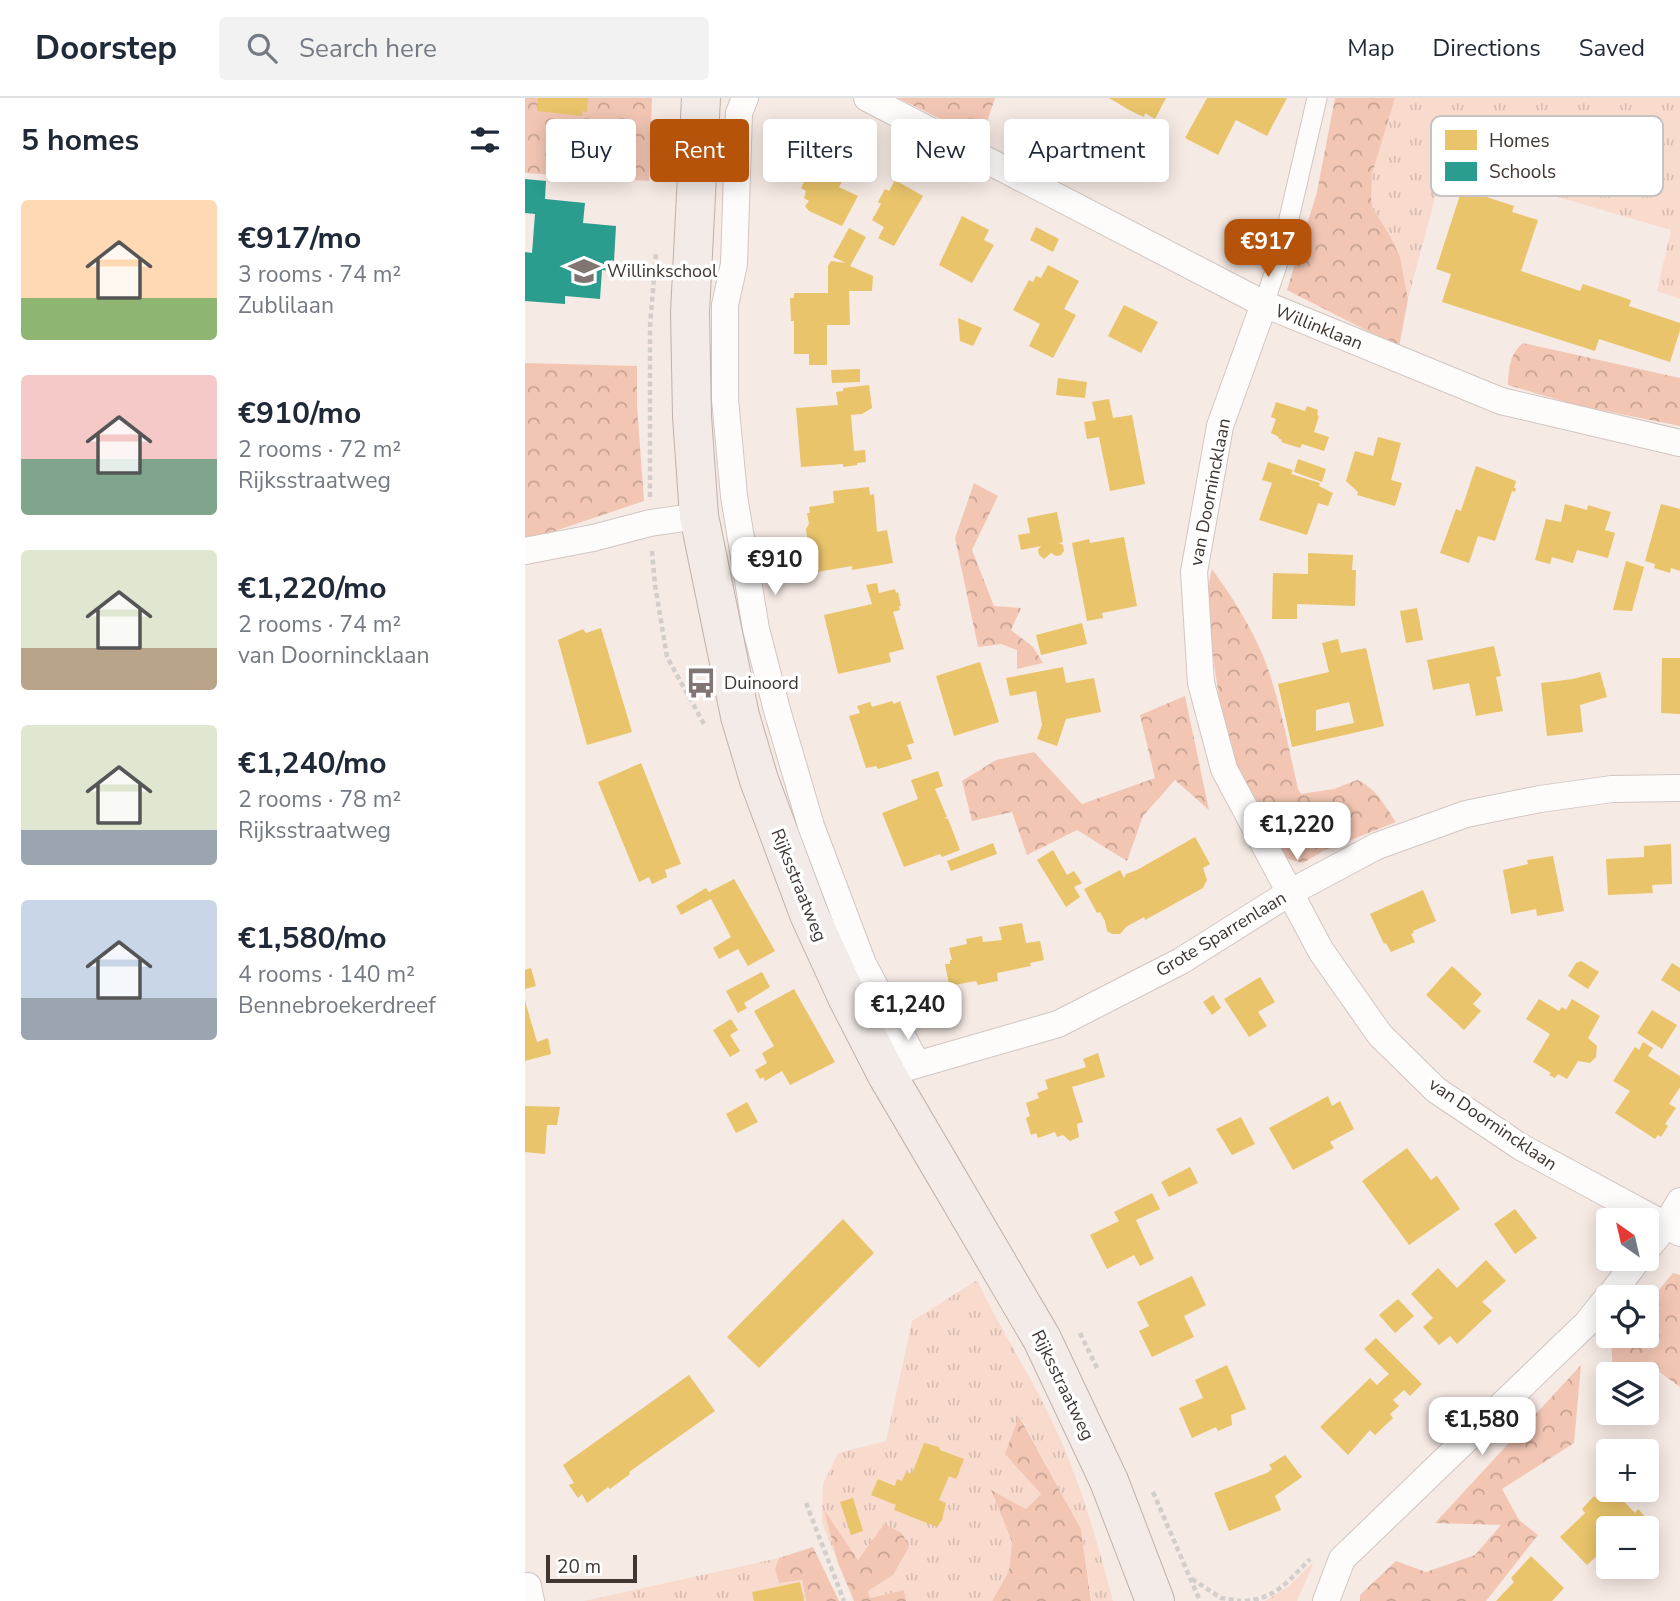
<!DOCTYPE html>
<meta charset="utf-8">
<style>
body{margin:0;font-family:"Nunito Sans",sans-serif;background:#f2f2f3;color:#1f2937;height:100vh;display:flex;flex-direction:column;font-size:26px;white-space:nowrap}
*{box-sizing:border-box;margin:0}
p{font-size:23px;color:#747a83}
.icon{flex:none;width:38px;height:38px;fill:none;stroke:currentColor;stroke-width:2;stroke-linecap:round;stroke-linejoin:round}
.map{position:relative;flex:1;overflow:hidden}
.side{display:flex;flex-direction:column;background:#fff;width:525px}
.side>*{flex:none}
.banner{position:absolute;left:21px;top:21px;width:665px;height:63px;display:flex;gap:14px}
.needle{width:46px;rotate:326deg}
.buttons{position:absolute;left:1071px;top:1110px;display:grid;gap:14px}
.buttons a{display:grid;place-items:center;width:63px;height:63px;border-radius:7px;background:#fff;box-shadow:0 4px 18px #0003;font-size:35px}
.scale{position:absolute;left:21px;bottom:18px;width:91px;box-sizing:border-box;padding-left:7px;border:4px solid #413631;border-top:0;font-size:19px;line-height:24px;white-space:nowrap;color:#413631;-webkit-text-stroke:5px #fff;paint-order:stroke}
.price{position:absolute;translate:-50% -60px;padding:0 16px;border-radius:14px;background:#fff;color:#222;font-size:23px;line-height:46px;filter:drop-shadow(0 2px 4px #0008)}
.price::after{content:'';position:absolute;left:50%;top:42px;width:21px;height:16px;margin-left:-10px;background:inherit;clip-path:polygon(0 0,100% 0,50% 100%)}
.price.current{background:#b45309;color:#fff}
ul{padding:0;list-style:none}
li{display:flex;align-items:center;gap:21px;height:175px;padding:0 21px}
li span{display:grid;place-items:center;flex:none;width:196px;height:140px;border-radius:7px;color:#555}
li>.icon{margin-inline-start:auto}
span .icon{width:84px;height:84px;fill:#fffc;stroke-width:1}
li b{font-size:30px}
h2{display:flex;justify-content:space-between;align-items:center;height:84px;padding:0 21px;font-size:30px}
.pill{padding:0 24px;border-radius:7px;background:#fff;box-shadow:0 4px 18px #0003;font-size:24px;line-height:63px}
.pill.current{background:#b45309;color:#fff}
header{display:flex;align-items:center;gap:42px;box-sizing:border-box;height:98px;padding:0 35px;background:#fff;border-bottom:2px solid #e0e1e3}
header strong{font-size:33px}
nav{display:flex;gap:38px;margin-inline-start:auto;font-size:24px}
.search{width:490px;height:63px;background:#f2f2f3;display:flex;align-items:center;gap:18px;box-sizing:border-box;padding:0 24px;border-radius:7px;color:#747a83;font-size:26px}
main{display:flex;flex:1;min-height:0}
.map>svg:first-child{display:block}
.grass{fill:url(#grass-tufts)}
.forest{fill:url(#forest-crowns)}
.homes{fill:#e9c46a;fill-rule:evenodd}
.schools{fill:#2a9d8f}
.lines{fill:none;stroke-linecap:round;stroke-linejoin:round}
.pedestrian-casing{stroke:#d1c6c1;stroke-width:21}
.minor-casing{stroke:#d1c6c1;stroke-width:28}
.primary-casing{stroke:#c0b1aa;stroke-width:40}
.path{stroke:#d1cecc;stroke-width:4.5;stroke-dasharray:5 3.5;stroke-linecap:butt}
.pedestrian{stroke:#fefcfb;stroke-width:19}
.minor{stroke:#fefcfb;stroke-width:26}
.primary{stroke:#f2ebe7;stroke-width:38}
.labels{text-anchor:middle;stroke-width:7;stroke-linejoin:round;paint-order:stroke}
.poi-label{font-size:18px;fill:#413631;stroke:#fff;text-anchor:start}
.street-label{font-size:18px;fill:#413631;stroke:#fff}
.key{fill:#fff;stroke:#c6c3c1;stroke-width:2}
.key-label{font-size:19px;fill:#413631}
</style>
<header>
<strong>Doorstep</strong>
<div class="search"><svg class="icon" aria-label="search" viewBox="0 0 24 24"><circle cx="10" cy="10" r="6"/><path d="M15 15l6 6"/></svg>Search here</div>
<nav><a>Map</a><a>Directions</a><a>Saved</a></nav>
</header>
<main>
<section class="side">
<h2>5 homes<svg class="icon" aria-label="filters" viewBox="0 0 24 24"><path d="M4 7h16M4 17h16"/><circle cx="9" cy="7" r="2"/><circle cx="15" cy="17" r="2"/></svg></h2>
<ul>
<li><span style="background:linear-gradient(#ffd9b3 70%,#8fb573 0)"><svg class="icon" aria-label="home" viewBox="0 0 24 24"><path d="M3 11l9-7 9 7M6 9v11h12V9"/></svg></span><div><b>€917/mo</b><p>3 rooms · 74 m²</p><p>Zublilaan</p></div></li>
<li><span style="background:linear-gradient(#f6c9c9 60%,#7fa58c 0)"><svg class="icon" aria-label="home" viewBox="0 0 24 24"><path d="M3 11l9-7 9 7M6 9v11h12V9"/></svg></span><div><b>€910/mo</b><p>2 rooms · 72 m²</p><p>Rijksstraatweg</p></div></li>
<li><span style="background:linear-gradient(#dfe7d0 70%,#b9a48a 0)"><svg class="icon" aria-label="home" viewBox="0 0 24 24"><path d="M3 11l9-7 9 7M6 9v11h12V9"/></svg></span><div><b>€1,220/mo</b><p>2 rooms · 74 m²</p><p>van Doornincklaan</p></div></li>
<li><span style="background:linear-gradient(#dfe7d0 75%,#9aa5b1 0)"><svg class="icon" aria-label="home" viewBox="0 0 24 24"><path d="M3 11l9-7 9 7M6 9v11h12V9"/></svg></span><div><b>€1,240/mo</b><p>2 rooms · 78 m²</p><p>Rijksstraatweg</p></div></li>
<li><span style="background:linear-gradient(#c9d6e8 70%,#9aa5b1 0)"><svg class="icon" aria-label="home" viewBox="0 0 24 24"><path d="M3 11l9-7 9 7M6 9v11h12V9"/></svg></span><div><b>€1,580/mo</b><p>4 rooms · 140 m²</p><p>Bennebroekerdreef</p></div></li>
</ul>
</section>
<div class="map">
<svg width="1155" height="1503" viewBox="0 0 1155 1503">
<defs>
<pattern id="grass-tufts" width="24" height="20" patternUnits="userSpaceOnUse" patternTransform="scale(1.75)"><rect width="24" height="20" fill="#f9dbce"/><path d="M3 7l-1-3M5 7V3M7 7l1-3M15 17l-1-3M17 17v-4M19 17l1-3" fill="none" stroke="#d7bdb1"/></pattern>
<pattern id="forest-crowns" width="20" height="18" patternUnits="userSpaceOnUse" patternTransform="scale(1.75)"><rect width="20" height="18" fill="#f3c6b4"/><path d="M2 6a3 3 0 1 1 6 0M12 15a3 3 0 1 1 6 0" fill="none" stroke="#c6a293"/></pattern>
</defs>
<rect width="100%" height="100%" fill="#f6eae4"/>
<g class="grass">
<path d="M870,0H1155V201L1132,193L1146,132L936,71L922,75L914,85L883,201C879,179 876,159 865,138C861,129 851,121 848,111C838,83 861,27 870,0Z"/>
<path d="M452,1182C475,1231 505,1276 528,1325C555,1381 572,1443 588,1503H567L556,1431L495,1318L481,1356L516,1396L501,1411L466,1393L487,1444L484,1473L467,1503H381L379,1492L344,1500L343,1493L368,1477L333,1462L300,1415L313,1465L297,1425L298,1386L313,1355L361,1343L387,1223Z"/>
<polygon points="254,1460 250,1471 277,1482 281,1503 59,1503"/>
<polygon points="786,1466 788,1467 772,1503 740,1503 764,1488"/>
</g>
<g class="forest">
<polygon points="0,0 127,0 124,83 0,75"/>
<polygon points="373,0 470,0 456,41"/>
<polygon points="810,0 870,0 847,76 846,101 848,111 864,136 875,159 883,201 874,249 762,192 792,94"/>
<path d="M998,245L1155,280V328L1051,307L983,287C984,270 984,257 998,245Z"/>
<polygon points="0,265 112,268 112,307 119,403 0,443"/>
<polygon points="449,385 473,398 447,452 469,508 496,510 486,532 508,549 518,565 492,571 492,552 476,546 453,549 430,440"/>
<path d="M687,471C707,499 726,528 739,560C755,602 763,647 773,691L776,696L809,691L832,682C851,690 860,708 871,724L798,753L778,765L760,760L707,661L697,621L680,501Z"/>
<polygon points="660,598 684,712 650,682 618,718 602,763 552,732 502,757 487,714 447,723 437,683 471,662 509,654 557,706 630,680 615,617"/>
<polygon points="1148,1175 1155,1177 1155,1289 1129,1270 1109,1276 1088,1276 1086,1240 1092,1237 1122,1237 1122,1206"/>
<polygon points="1056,1267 1049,1345 977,1391 994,1422 1013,1437 961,1503 835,1503 835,1497 871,1463 901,1474 950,1457 976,1427 910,1425"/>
<polygon points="494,1318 556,1431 566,1503 467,1503 484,1473 487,1444 466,1392 501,1411 516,1396 480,1356"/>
<polygon points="299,1412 333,1462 359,1426 377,1435 384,1449 368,1477 343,1493 345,1500 379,1492 381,1503 329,1503 313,1465"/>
<polygon points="288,1449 314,1503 281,1503 277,1482 254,1485 250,1471 254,1460"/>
</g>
<g class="homes">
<polygon points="13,0 63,0 62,14 57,13 57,18 12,13"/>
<polygon points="584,0 641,0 630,21 620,15 619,19 606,13"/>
<polygon points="682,0 762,0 742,38 711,22 693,57 660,40"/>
<polygon points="302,49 328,63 314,89 333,98 317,128 284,113 280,108 284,103 279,100 281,93 276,90 284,74 288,75"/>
<polygon points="370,82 398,98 369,148 353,140 359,129 347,122 356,106 353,104 360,91 364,93"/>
<polygon points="937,91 989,108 987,114 1013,122 996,173 1055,193 1058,186 1106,202 1104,208 1155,225 1155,232 1145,264 1074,241 1070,253 917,204 926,176 911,171"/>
<polygon points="437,118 464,132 459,142 469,147 447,185 414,167"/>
<polygon points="511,129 534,141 528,154 505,142"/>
<polygon points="324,130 341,139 325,168 348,178 347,193 324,193 325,227 302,227 302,267 284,267 284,256 269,256 269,223 266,223 265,200 269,200 269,195 303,195 303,168 306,163 321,165 308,159"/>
<polygon points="523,167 554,183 539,211 551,217 528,260 504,248 515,226 488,212 504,182 508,184 511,178 516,180"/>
<polygon points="599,207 633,224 616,255 583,238"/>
<polygon points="433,220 457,230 448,248 435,243"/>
<polygon points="335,271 335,284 307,285 306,272"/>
<polygon points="533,280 562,284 560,300 531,297"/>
<polygon points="344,287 347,310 337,316 326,317 329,353 340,352 341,364 332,365 332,367 318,369 318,366 276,369 271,310 313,307 311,294 318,293 318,290"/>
<polygon points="584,301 588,320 607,317 620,386 585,393 574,339 562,341 559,324 571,322 567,304"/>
<polygon points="751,304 780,313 782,308 793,312 792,317 794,318 789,334 804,339 799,353 777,346 775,350 756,344 757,342 753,340 754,339 746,335 751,321 746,319"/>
<polygon points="853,339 876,345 866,382 877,385 870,408 832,397 833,394 821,383 830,353 848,358"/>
<polygon points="773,361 801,371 797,384 769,374"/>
<polygon points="743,364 768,372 766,376 795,385 794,388 808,395 803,408 793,405 782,437 734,422 747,385 737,382"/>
<polygon points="951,368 991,383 989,390 991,390 990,394 987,393 970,443 953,438 944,465 915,455 931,411 936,413"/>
<polygon points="344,389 345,397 349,396 352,434 362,432 368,465 327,472 327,468 292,474 290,462 285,459 281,431 284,426 282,415 285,415 284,409 309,405 308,393"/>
<polygon points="1040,406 1062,412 1063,407 1086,414 1080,432 1090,435 1083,460 1052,452 1048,465 1027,459 1025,466 1010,462 1021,421 1036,424"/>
<polygon points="1136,406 1155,411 1155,473 1146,470 1145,475 1129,470 1130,466 1120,463"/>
<polygon points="532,414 538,444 534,445 538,447 539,453 536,457 531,458 526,455 519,461 514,457 513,452 516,448 496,452 493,437 505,435 502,420"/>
<polygon points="599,439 612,508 577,515 578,520 562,523 547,445 564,441 565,445"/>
<polygon points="783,455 828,457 827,472 831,472 830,508 772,506 772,521 747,521 748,475 783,476"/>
<polygon points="1101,463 1119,469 1107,513 1088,512"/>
<polygon points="352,485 354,495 370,491 371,495 373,494 376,508 374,508 375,512 368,514 379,551 364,555 366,564 313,576 299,517 347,506 341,487"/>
<polygon points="892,510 898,542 881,545 875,513"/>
<polygon points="557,525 562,546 516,557 511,537"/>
<polygon points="76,530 107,634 62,647 33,542 58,531 61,535"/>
<path d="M813,541L816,555L841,550L859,628L767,649L753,586L804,574L797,545ZM824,604L829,625L791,633V612Z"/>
<polygon points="969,548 976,578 971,579 978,613 951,618 944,585 908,592 902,562"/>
<polygon points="1137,560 1155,560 1155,616 1136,615"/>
<polygon points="455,564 474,624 429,638 411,578"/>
<polygon points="538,569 541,585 569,580 576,614 541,621 532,648 512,641 517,627 511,593 485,598 481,580"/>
<polygon points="1075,574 1082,599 1055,607 1058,634 1022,638 1016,585 1048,581"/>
<polygon points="367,603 369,606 375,603 389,645 382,647 387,661 353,671 351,668 341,670 324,618 335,615 332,608 345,604 347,609"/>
<polygon points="116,665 156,766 140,772 142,779 127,786 124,779 114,784 73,684"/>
<polygon points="413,673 418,688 410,691 422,719 419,720 423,721 435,752 417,759 415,756 379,769 357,715 393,701 386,682"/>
<polygon points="670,739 685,766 678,770 682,782 678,790 620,822 619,819 601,829 595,836 587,836 582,833 580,823 575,814 572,815 559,791 595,772 599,780 601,776 612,772"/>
<polygon points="468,745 472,756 426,773 422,763"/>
<polygon points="1146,746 1147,786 1127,787 1128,795 1083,797 1081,761 1119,759 1119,748"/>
<polygon points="528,752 542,777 549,773 557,785 549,789 555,799 541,809 512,762"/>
<polygon points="1028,758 1039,813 1012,818 1011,811 986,816 978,772 1003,766 1002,762"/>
<polygon points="209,781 250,853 223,868 213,851 194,861 188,850 206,839 186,801 156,817 151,808 181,790 184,794"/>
<polygon points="898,792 911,823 888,833 889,835 886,836 890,844 866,854 861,845 859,846 845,816"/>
<polygon points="497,825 501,845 515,843 519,862 505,865 506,868 472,875 473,883 453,887 451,883 429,887 429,885 424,886 420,866 425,866 425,862 427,862 424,850 442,846 441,841 457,838 458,844 477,842 474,829"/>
<polygon points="1056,863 1074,874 1063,891 1043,878 1051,865"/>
<polygon points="1147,865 1155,870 1155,894 1136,882"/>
<polygon points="927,868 957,896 948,906 956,913 939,932 901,897"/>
<polygon points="6,870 11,888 0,891 0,872"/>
<polygon points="237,874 245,889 219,905 222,910 213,915 201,893"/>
<polygon points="735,879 750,904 733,914 742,928 724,939 699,901"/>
<polygon points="269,891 310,964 265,987 257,973 240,983 238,979 235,981 230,972 242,965 237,955 249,948 229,913"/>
<polygon points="688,897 696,910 687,917 678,904"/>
<polygon points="1014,901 1034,913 1037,909 1041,912 1047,901 1075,918 1063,940 1072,948 1071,959 1065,965 1053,963 1042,981 1033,976 1030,980 1024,977 1026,975 1008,964 1025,936 1001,921"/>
<polygon points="0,903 12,944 23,940 26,956 0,963"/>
<polygon points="1127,912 1152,927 1137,951 1112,935"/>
<polygon points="206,921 213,932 205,937 215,953 205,959 188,932"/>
<polygon points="1118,944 1128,950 1123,958 1155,978 1155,989 1144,1006 1151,1010 1140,1026 1143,1028 1136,1039 1133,1037 1130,1041 1090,1015 1105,993 1088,983 1110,949 1114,952"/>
<polygon points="573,955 580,979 547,989 558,1024 552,1026 554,1039 545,1043 538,1037 532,1039 530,1034 513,1040 511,1035 506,1037 501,1020 505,1018 501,1005 514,1000 512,995 523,991 520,982 561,969 558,961"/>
<polygon points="803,998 807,1008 815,1003 829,1031 805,1044 809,1050 768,1072 744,1030"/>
<polygon points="222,1004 233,1024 211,1035 201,1016"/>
<polygon points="0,1008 35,1009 32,1027 22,1027 20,1056 0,1054"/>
<polygon points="716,1019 730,1046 707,1057 691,1031"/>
<polygon points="882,1050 906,1082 912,1078 935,1111 884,1147 837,1083"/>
<polygon points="665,1069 673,1085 644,1099 636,1084"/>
<polygon points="627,1095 635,1111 611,1122 629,1161 615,1168 609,1157 582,1171 565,1137 594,1123 589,1114"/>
<polygon points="990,1111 1012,1140 990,1156 969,1126"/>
<polygon points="318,1121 349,1155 234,1270 202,1239"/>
<polygon points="961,1162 981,1183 957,1204 967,1213 932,1246 925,1238 914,1247 898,1229 908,1220 886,1196 913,1170 932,1190"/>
<polygon points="667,1178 681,1207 659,1218 669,1239 627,1259 614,1233 624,1228 612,1204"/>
<polygon points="873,1201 889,1218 870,1235 854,1217"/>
<polygon points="851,1240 897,1286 885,1298 879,1292 868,1302 874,1308 865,1316 868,1320 850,1337 845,1332 823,1357 795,1329 845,1280 852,1287 864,1276 839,1251"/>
<polygon points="702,1267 721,1311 706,1317 707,1327 693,1333 691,1329 667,1340 654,1310 678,1300 670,1282"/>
<polygon points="164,1277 190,1313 104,1374 105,1376 85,1391 83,1389 62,1405 57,1396 53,1400 44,1387 49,1385 38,1367"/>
<polygon points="399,1345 414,1349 415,1352 439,1361 431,1381 424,1378 414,1402 421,1405 417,1422 412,1429 369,1412 371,1407 346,1397 353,1381 370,1388 372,1381 377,1383 381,1374 387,1376"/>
<polygon points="760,1357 777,1379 750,1398 756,1412 704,1433 689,1395 742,1375 747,1371 744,1367"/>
<polygon points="1083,1391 1087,1391 1110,1415 1113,1411 1125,1424 1119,1430 1083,1430 1083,1459 1081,1461 1075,1455 1062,1467 1035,1439 1060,1415 1057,1411 1069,1398 1073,1402"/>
<polygon points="328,1400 338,1433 326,1437 315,1404"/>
<polygon points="1006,1458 1039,1490 1027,1503 971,1503 989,1484 986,1480"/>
<polygon points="275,1484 279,1503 229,1503 227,1494"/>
</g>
<polygon class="schools" points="0,81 21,83 20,101 60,105 58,125 91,128 89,163 86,162 86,173 77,172 75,201 40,198 40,206 0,203 0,154 7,155 10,116 0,115"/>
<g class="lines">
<g class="pedestrian-casing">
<polyline id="pedestrian" points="739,206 756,155 792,0"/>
</g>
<g class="minor-casing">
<g id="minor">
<polyline points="220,0 214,15 209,166 200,207 200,301 209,398 231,531 252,612 286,728 338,866 392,966"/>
<polyline points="342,0 739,206 976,303 1155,345"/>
<polyline points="739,206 695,328 669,474 676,585 699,671 796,853 855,937 911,992 996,1049 1155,1135"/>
<polyline points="0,453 68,440 125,425 174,418"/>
<polyline points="377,971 533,926 656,863 764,795 852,748 941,716 1015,701 1087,691 1155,690"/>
<polyline points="1122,1151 1140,1129 1155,1103"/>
<polyline points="1084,1199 1114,1160"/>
<polyline points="3,1488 6,1503"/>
<polyline points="801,1503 817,1461 1062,1225 1083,1199"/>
</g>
</g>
<g class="primary-casing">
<polyline id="primary" points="176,0 165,214 167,318 174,418 215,618 234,682 284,816 322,899 362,977 517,1241 584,1383 630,1503"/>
</g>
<g class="path">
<polyline points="125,399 125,228 131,156"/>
<polyline points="127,453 130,487 142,559 179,626"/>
<polyline points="555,1235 573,1272"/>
<polyline points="628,1394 675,1503"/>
<polyline points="281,1405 319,1503"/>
<polyline points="667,1481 696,1500 716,1503"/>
<path d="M720,1503C752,1500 763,1483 785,1461"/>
</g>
<use href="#pedestrian" class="pedestrian"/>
<use href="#minor" class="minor"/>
<use href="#primary" class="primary"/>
</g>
<defs>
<g id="school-bare" transform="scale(2.415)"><path d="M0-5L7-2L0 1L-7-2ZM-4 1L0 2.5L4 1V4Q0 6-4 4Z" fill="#807570" stroke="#fff" stroke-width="2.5" paint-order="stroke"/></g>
<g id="bus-bare" transform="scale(2.415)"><path d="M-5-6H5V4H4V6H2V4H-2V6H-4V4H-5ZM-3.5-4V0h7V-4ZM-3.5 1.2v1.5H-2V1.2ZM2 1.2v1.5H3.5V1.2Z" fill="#807570" stroke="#fff" stroke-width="2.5" paint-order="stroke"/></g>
</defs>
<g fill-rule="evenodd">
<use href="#school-bare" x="59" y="173"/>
<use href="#bus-bare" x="176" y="585"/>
</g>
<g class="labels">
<g class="poi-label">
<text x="82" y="179">Willinkschool</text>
<text x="199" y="591">Duinoord</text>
</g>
<g class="street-label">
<text transform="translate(794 229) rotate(22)" y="6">Willinklaan</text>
<text transform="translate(685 394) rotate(-79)" y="6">van Doornincklaan</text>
<text transform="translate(274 787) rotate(68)" y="6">Rijksstraatweg</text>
<text transform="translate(696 836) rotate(-31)" y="6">Grote Sparrenlaan</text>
<text transform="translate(968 1026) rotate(34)" y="6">van Doornincklaan</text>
<text transform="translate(538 1287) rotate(64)" y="6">Rijksstraatweg</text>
</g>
</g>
<rect x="906" y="18" width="232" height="80" rx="10" class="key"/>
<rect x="920" y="32" width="32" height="20" fill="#e9c46a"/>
<rect x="920" y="64" width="32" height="19" fill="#2a9d8f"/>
<g class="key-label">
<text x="964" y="49">Homes</text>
<text x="964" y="80">Schools</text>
</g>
</svg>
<div class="buttons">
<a><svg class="needle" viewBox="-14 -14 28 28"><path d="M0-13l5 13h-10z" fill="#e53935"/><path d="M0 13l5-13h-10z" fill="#747a83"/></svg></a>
<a><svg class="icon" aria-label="locate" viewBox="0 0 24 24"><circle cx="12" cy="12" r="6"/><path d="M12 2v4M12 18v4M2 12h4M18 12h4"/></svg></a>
<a><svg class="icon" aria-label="layers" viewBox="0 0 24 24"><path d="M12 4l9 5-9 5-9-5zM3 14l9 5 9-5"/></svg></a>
<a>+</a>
<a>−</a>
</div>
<div class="scale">20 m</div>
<b class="price current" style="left:743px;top:181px">€917</b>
<b class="price" style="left:250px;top:499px">€910</b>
<b class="price" style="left:772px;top:764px">€1,220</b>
<b class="price" style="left:383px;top:944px">€1,240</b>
<b class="price" style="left:957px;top:1359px">€1,580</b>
<div class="banner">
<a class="pill">Buy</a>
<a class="pill current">Rent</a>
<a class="pill">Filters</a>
<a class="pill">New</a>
<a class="pill">Apartment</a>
</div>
</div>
</main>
